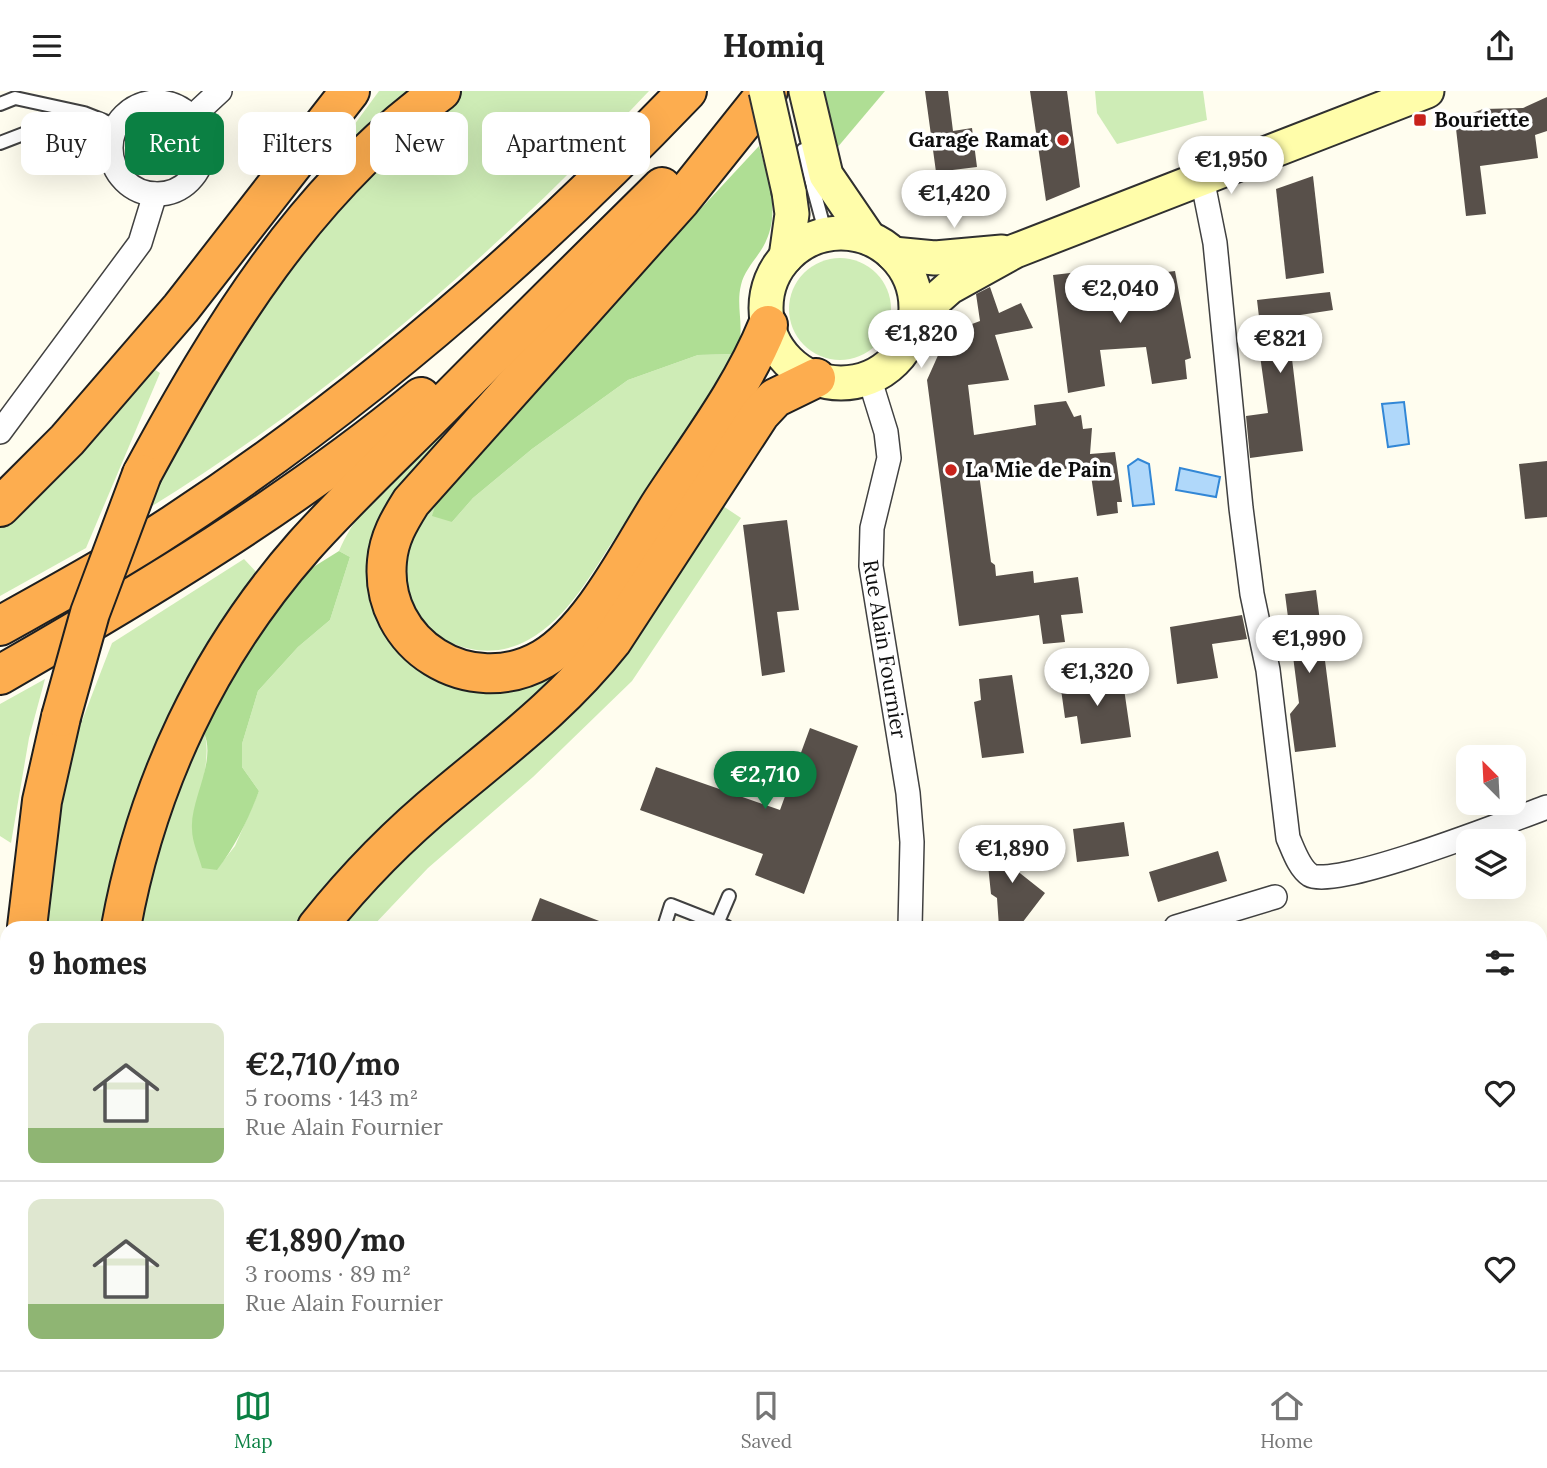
<!DOCTYPE html>
<meta charset="utf-8">
<style>
body{margin:0;font-family:Lora,serif;background:#f2f2f2;color:#222;height:100vh;display:flex;flex-direction:column;font-size:26px;white-space:nowrap}
*{box-sizing:border-box;margin:0}
p{font-size:23px;color:#767676}
.icon{flex:none;width:38px;height:38px;fill:none;stroke:currentColor;stroke-width:2;stroke-linecap:round;stroke-linejoin:round}
.map{position:relative;flex:1;overflow:hidden}
.sheet{position:absolute;left:0px;top:830px;width:1547px;height:450px;display:flex;flex-direction:column;background:#fff;border-radius:21px 21px 0 0;box-shadow:0 7px 28px #0002}
.sheet>*{flex:none}
.hud{position:absolute;left:21px;top:21px;width:700px;height:63px;display:flex;gap:14px}
.needle{width:46px;rotate:336deg}
.buttons{position:absolute;left:1456px;top:654px;display:grid;gap:14px}
.buttons a{display:grid;place-items:center;width:70px;height:70px;border-radius:14px;background:#fff;box-shadow:0 7px 28px #0002;font-size:35px}
.price{position:absolute;translate:-50% -60px;padding:0 16px;border-radius:24px;background:#fff;color:#222;font-size:23px;line-height:46px;filter:drop-shadow(0 2px 4px #0008)}
.price::after{content:'';position:absolute;left:50%;top:42px;width:21px;height:16px;margin-left:-10px;background:inherit;clip-path:polygon(0 0,100% 0,50% 100%)}
.price.selected{background:#0b8043;color:#fff}
ul{padding:0;list-style:none}
li{display:flex;align-items:center;gap:21px;height:175px;padding:0 28px}
li+li{border-top:2px solid #e0e0e0}
li span{display:grid;place-items:center;flex:none;width:196px;height:140px;border-radius:14px;color:#555}
li>.icon{margin-inline-start:auto}
span .icon{width:84px;height:84px;fill:#fffc;stroke-width:1}
li b{font-size:30px}
h2{display:flex;justify-content:space-between;align-items:center;height:84px;padding:0 28px;font-size:30px}
.tag{padding:0 24px;border-radius:14px;background:#fff;box-shadow:0 7px 28px #0002;font-size:24px;line-height:63px}
.tag.selected{background:#0b8043;color:#fff}
header{display:flex;justify-content:space-between;align-items:center;height:91px;padding:0 28px;background:#fff;font-size:32px;font-weight:700}
.dock{display:flex;justify-content:space-around;align-items:center;height:98px;border-top:2px solid #e0e0e0;background:#fff;font-size:19px;color:#767676}
.dock a{display:grid;justify-items:center;gap:4px}
.dock .selected{color:#0b8043}
.map>svg:first-child{display:block}
.green{fill:#ceecb6}
.forest{fill:#afde94}
.water{fill:#b0d8fa;stroke:#3287d6;stroke-width:2}
.building{fill:#58504a}
.lines{fill:none;stroke-linecap:round;stroke-linejoin:round}
.lane-casing{stroke:#414141;stroke-width:16}
.street-casing{stroke:#414141;stroke-width:26}
.secondary-casing{stroke:#303030;stroke-width:37}
.highway-casing{stroke:#1f1f1f;stroke-width:42}
.lane{stroke:#fff;stroke-width:12}
.street{stroke:#fff;stroke-width:23}
.secondary{stroke:#fffdaa;stroke-width:33}
.highway{stroke:#fdad4f;stroke-width:38}
.secondary-bridge-casing{stroke:#303030;stroke-width:37;stroke-linecap:butt}
.highway-bridge-casing{stroke:#1f1f1f;stroke-width:42;stroke-linecap:butt}
.secondary-bridge{stroke:#fffdaa;stroke-width:33}
.highway-bridge{stroke:#fdad4f;stroke-width:38}
.poi-dot{fill:#c8231c;stroke:#fff;stroke-width:2.5}
.labels{text-anchor:middle;stroke-width:7;stroke-linejoin:round;paint-order:stroke}
.poi-label{font-size:21px;font-weight:bold;fill:#0e0e0e;stroke:#fff;text-anchor:start}
.street-label{font-size:21px;fill:#0e0e0e;stroke:#fff}
</style>
<header><svg class="icon" aria-label="menu" viewBox="0 0 24 24"><path d="M4 6h16M4 12h16M4 18h16"/></svg>Homiq<svg class="icon" aria-label="share" viewBox="0 0 24 24"><path d="M12 15V3M7 8l5-5 5 5M5 13v7h14v-7"/></svg></header>
<div class="map">
<svg width="1547" height="1279" viewBox="0 0 1547 1279">
<rect width="100%" height="100%" fill="#fffdef"/>
<g class="green">
<polygon points="379,0 412,0 327,77 324,75"/>
<path d="M461,0H649C501,158 334,303 149,417L176,352L290,164L414,34Z"/>
<polygon points="1095,0 1203,0 1207,29 1117,53 1097,22"/>
<circle cx="840" cy="218" r="51"/>
<path d="M735,263C697,323 658,382 619,441C593,479 570,526 528,549C467,583 389,531 407,461C413,440 425,423 438,406L452,431L473,407L532,358L628,289L698,264Z"/>
<polygon points="149,275 160,282 86,457 0,505 0,434"/>
<path d="M440,343L446,347L375,439L367,476L371,512L388,548L418,579L453,595L498,601L536,591L578,568L316,812L298,836H139L154,765L174,702L203,640C214,661 197,714 192,738L216,779L235,755L259,700L242,676V653L258,600L298,556L330,529L350,466L339,460C359,412 403,379 440,343Z"/>
<polygon points="720,413 741,427 632,590 533,686 428,777 372,836 338,836"/>
<polygon points="244,468 261,486 105,836 43,836 54,743 73,653 112,552"/>
<polygon points="45,588 29,647 11,752 0,745 0,613"/>
<polygon points="0,948 0,1005 7,1079 7,1241 0,1226"/>
<polygon points="170,1272 320,1272 319,1279 170,1279"/>
</g>
<g class="forest">
<polygon points="816,0 885,0 831,64"/>
<path d="M759,55C768,89 782,123 763,156C756,168 744,180 741,194C735,218 747,240 735,263L698,264L628,289L532,358L473,407L452,431L432,425L438,406L486,349Z"/>
<path d="M339,460L350,466L330,529L298,556L258,600L242,653V676L259,700C248,729 236,754 217,779L202,777C199,765 192,751 192,738C190,708 218,669 203,640L220,601L299,485Z"/>
</g>
<g class="water">
<polygon points="1404,311 1409,353 1388,356 1382,313"/>
<polygon points="1138,368 1149,373 1154,413 1133,415 1128,375"/>
<polygon points="1180,377 1220,386 1216,406 1176,399"/>
</g>
<g class="building">
<polygon points="925,0 948,0 953,40 972,37 977,76 936,81"/>
<polygon points="1030,0 1067,0 1080,96 1046,110"/>
<polygon points="1547,6 1547,40 1535,44 1538,67 1480,75 1486,123 1466,125 1455,29 1483,18 1523,17"/>
<polygon points="1313,85 1324,182 1286,188 1276,98"/>
<polygon points="1096,179 1097,190 1175,180 1191,267 1185,269 1187,288 1152,293 1146,256 1100,259 1105,295 1068,302 1053,184"/>
<polygon points="990,196 999,222 1021,212 1033,237 995,244 1009,289 968,294 974,344 1036,334 1034,314 1066,310 1074,326 1081,324 1083,338 1092,337 1090,363 1115,361 1122,411 1117,411 1118,422 1097,425 1089,371 1089,376 1043,380 1043,375 979,383 991,471 995,474 996,485 1033,480 1034,492 1078,486 1083,522 1061,524 1065,551 1043,553 1039,524 959,535 927,289 948,242 980,230 976,203"/>
<polygon points="1330,201 1333,219 1287,226 1303,360 1250,367 1246,325 1268,322 1257,243 1261,243 1257,209"/>
<polygon points="1547,370 1547,426 1525,428 1519,373"/>
<polygon points="787,429 799,519 777,521 785,581 762,585 743,434"/>
<polygon points="1316,499 1336,656 1295,661 1290,623 1299,612 1285,503"/>
<polygon points="1242,524 1247,548 1212,553 1218,587 1177,593 1170,536"/>
<polygon points="1012,584 1024,662 982,667 974,611 981,609 979,588"/>
<polygon points="1122,584 1131,646 1081,653 1077,625 1065,627 1060,591"/>
<polygon points="810,637 858,655 804,803 755,784 763,763 640,719 656,676 780,719"/>
<polygon points="1124,731 1129,765 1077,771 1073,738"/>
<polygon points="986,755 990,759 1027,755 1030,777 1016,779 1045,802 1019,836 999,836 997,807 991,803"/>
<polygon points="1218,760 1227,790 1158,811 1149,781"/>
<polygon points="540,807 612,835 612,836 529,836"/>
</g>
<g class="lines">
<g class="lane-casing">
<g id="lane">
<polyline points="0,13 15,7 84,22 117,35"/>
<polyline points="0,52 39,37 111,55"/>
<polyline points="803,59 826,144"/>
<polyline points="717,833 729,805"/>
<polyline points="664,836 671,814 727,836"/>
<polyline points="990,1272 991,1279"/>
</g>
</g>
<g class="street-casing">
<g id="street">
<circle cx="157" cy="57" r="46"/>
<polyline points="192,26 220,0"/>
<path d="M1202,87L1215,152L1241,417L1252,503L1268,579L1288,747C1293,758 1299,777 1310,784C1335,799 1512,729 1547,716"/>
<path id="s1" d="M869,286L886,341L889,367L872,437L871,475L908,702L912,751L910,836"/>
<polyline points="0,341 140,152 155,103"/>
<polyline points="1176,836 1275,806"/>
<polyline points="338,1279 339,1272"/>
</g>
</g>
<g class="secondary-casing">
<g id="secondary">
<polyline points="806,0 826,84 869,147"/>
<circle cx="841" cy="217" r="75"/>
<polyline points="893,163 935,167 1002,161"/>
<polyline points="786,166 792,123 789,101"/>
<polyline points="915,227 950,196 1015,160 1427,0"/>
</g>
</g>
<g class="highway-casing">
<g id="highway">
<path d="M768,0L681,109L411,411C399,430 389,447 387,470C379,554 470,610 543,568C592,539 631,459 661,412C699,354 742,298 768,234"/>
<path d="M142,383C220,239 306,97 441,0"/>
<polyline points="0,416 67,349 181,217 350,0"/>
<path d="M0,535C59,502 118,470 174,433C363,309 531,163 687,0"/>
<path d="M0,584C146,500 291,413 421,306"/>
<polyline points="27,836 42,710 61,626"/>
<path d="M121,836C147,694 208,564 304,455C347,407 395,362 441,316C514,242 588,169 662,96"/>
<path d="M317,836C356,787 399,743 448,703C508,653 563,612 612,550L760,323L775,307L816,287"/>
<polyline points="0,1255 7,1271"/>
<polyline points="56,1272 56,1279"/>
<polyline points="130,1272 130,1279"/>
</g>
</g>
<use href="#lane" class="lane"/>
<use href="#street" class="street"/>
<use href="#secondary" class="secondary"/>
<use href="#highway" class="highway"/>
<g class="secondary-bridge-casing">
<polyline id="secondary-bridge" points="766,0 789,101"/>
</g>
<g class="highway-bridge-casing">
<polyline id="highway-bridge" points="61,626 90,522 142,383"/>
</g>
<use href="#secondary-bridge" class="secondary-bridge"/>
<use href="#highway-bridge" class="highway-bridge"/>
</g>
<g class="poi-dot">
<rect x="1413" y="22" width="14" height="14" rx="3.5"/>
<circle cx="1063" cy="49" r="7"/>
<circle cx="951" cy="379" r="7"/>
</g>
<g class="labels">
<g class="poi-label">
<text x="1434" y="36">Bouriette</text>
<text x="1049" y="56" text-anchor="end">Garage Ramat</text>
<text x="965" y="386">La Mie de Pain</text>
</g>
<g class="street-label">
<text dy="7" stroke="none"><textPath href="#s1" startOffset="278">Rue Alain Fournier</textPath></text>
</g>
</g>
</svg>
<div class="buttons">
<a><svg class="needle" viewBox="-14 -14 28 28"><path d="M0-13l5 13h-10z" fill="#e53935"/><path d="M0 13l5-13h-10z" fill="#767676"/></svg></a>
<a><svg class="icon" aria-label="layers" viewBox="0 0 24 24"><path d="M12 4l9 5-9 5-9-5zM3 14l9 5 9-5"/></svg></a>
</div>
<b class="price" style="left:1231px;top:105px">€1,950</b>
<b class="price" style="left:954px;top:139px">€1,420</b>
<b class="price" style="left:1120px;top:234px">€2,040</b>
<b class="price" style="left:921px;top:279px">€1,820</b>
<b class="price" style="left:1280px;top:284px">€821</b>
<b class="price" style="left:1309px;top:584px">€1,990</b>
<b class="price" style="left:1097px;top:617px">€1,320</b>
<b class="price selected" style="left:765px;top:720px">€2,710</b>
<b class="price" style="left:1012px;top:794px">€1,890</b>
<div class="hud">
<a class="tag">Buy</a>
<a class="tag selected">Rent</a>
<a class="tag">Filters</a>
<a class="tag">New</a>
<a class="tag">Apartment</a>
</div>
<section class="sheet">
<h2>9 homes<svg class="icon" aria-label="filters" viewBox="0 0 24 24"><path d="M4 7h16M4 17h16"/><circle cx="9" cy="7" r="2"/><circle cx="15" cy="17" r="2"/></svg></h2>
<ul>
<li><span style="background:linear-gradient(#dfe7d0 75%,#8fb573 0)"><svg class="icon" aria-label="home" viewBox="0 0 24 24"><path d="M3 11l9-7 9 7M6 9v11h12V9"/></svg></span><div><b>€2,710/mo</b><p>5 rooms · 143 m²</p><p>Rue Alain Fournier</p></div><svg class="icon" aria-label="heart" viewBox="0 0 24 24"><path d="M12 20l-8-8c-3-5 5-10 8-4 3-6 11-1 8 4z"/></svg></li>
<li><span style="background:linear-gradient(#dfe7d0 75%,#8fb573 0)"><svg class="icon" aria-label="home" viewBox="0 0 24 24"><path d="M3 11l9-7 9 7M6 9v11h12V9"/></svg></span><div><b>€1,890/mo</b><p>3 rooms · 89 m²</p><p>Rue Alain Fournier</p></div><svg class="icon" aria-label="heart" viewBox="0 0 24 24"><path d="M12 20l-8-8c-3-5 5-10 8-4 3-6 11-1 8 4z"/></svg></li>
</ul>
</section>
</div>
<nav class="dock">
<a class="selected"><svg class="icon" aria-label="map" viewBox="0 0 24 24"><path d="M3 6l6-2 6 2 6-2v14l-6 2-6-2-6 2zM9 4v14M15 6v14"/></svg>Map</a>
<a><svg class="icon" aria-label="saved" viewBox="0 0 24 24"><path d="M7 4h10v16l-5-4-5 4z"/></svg>Saved</a>
<a><svg class="icon" aria-label="home" viewBox="0 0 24 24"><path d="M3 11l9-7 9 7M6 9v11h12V9"/></svg>Home</a>
</nav>
